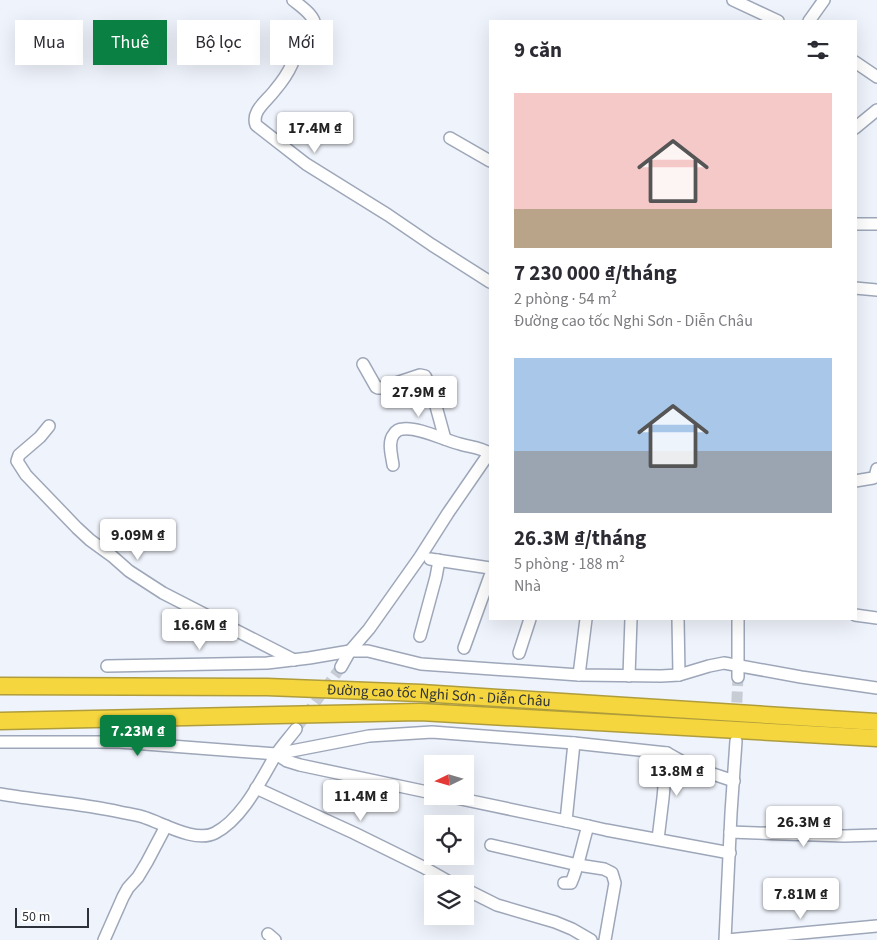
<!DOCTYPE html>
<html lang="vi">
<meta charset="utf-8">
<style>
body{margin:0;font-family:"Source Sans 3",sans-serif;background:#f2f2f3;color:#2b2b33;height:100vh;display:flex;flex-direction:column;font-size:19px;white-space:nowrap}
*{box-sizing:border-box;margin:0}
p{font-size:16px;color:#7c7c81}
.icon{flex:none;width:28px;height:28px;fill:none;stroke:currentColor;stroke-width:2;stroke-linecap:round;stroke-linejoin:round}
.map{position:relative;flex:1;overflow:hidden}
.panel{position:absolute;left:489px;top:20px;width:368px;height:600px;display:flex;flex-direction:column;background:#fff;border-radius:0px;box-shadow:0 5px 20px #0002}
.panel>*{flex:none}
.hud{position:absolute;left:15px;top:20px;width:399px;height:45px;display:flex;gap:10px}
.needle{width:32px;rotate:265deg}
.tools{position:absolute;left:424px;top:755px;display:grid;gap:10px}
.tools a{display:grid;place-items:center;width:50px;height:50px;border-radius:0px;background:#fff;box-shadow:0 5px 20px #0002;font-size:25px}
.scale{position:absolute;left:15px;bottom:12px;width:74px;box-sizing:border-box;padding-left:5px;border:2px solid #2e323a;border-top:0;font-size:14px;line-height:18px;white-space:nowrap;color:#2e323a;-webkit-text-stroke:4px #fff;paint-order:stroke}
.price{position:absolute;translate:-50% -42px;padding:0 11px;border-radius:5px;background:#fff;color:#222;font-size:16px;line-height:32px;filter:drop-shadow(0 1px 2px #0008)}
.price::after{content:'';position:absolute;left:50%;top:30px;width:15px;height:11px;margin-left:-8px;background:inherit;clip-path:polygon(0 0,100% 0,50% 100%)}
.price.current{background:#0b8043;color:#fff}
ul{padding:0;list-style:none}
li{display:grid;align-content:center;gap:10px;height:265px;padding:0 25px}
li span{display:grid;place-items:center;height:155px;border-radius:0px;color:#555}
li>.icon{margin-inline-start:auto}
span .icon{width:90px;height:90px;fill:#fffc;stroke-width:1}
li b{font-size:21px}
h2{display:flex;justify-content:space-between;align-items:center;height:60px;padding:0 25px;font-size:21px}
.pill{padding:0 18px;border-radius:0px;background:#fff;box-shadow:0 5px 20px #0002;font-size:18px;line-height:45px}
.pill.current{background:#0b8043;color:#fff}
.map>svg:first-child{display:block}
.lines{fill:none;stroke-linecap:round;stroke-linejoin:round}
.minor-tunnel{stroke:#c8ccd4;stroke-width:11;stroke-dasharray:11 5.5;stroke-linecap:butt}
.minor-casing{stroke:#9ea7b9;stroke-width:14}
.highway-casing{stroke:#af9d3d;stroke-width:19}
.minor{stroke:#fff;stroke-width:11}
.highway{stroke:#f5d63e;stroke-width:16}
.labels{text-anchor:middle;stroke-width:4;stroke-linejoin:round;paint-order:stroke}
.street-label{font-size:15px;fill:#2e323a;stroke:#fff}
</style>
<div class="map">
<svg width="877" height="940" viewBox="0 0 877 940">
<rect width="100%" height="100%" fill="#eff3fb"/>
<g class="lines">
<g class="minor-tunnel">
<polyline points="736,719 738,677"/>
<polyline points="296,729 341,667"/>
</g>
<g class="minor-casing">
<g id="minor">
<path d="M293,0C300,6 315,15 315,26C315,34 303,40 298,46C294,51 294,58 292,64C288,73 281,83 275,90C267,101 251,111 256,125L306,164L388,215L432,245L490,282"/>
<polyline points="733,0 778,21"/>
<polyline points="809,21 824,0"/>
<polyline points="855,62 877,77"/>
<polyline points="855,128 877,110"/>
<polyline points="450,138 490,161"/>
<polyline points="855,224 877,224"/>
<polyline points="855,288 877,290"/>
<polyline points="363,364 376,387 378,388 381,388 420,375 425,376 431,388 445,439"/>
<polyline points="49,426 40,437 19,455 17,461 26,475 77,528 90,540 112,556 129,571 163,593 294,660"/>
<path d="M393,465C392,456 387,442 394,434C396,431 399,429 403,429C419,427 444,440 460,444C470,447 480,447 489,453"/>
<polyline points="855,481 873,478 875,477 877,469"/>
<polyline points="430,559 490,568"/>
<polyline points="855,615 877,618"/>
<polyline points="678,619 679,675"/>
<polyline points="420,636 436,577 438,566 438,560"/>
<polyline points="464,648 490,576"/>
<polyline points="519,653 530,619"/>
<polyline points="107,666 267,663 309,658 350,651 368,651 421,664 579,675 661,676 679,675 709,666 724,663 801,677 877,688"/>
<polyline points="341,667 350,651 369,629 420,557 448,513 490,452"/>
<polyline points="579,675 586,619"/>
<polyline points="629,676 631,619"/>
<polyline points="738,677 738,619"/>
<polyline points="0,742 119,742 276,754 369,736 432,732 574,743 667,753 692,767 734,781"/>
<polyline points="276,754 287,761 300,765 432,793"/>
<polyline points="256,788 354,833 423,867 453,884"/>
<path d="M0,794C40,801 80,803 120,812C129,814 138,815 146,818C164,824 196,843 215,833C242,819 260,782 275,756C281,747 289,738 296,729"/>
<polyline points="447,796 566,821 606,830 730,853"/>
<polyline points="566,821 574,743"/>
<polyline points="730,832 844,836 877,835"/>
<polyline points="658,839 663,798 667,753"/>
<polyline points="491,845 578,865 604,869 612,873 615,883 605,940"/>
<path d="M564,883H571C579,865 582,845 588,826"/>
<polyline points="465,889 497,905 555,922 572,929 591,940"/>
<polyline points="268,934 275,940"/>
<polyline points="104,940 123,897 128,888 138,877 147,862 166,826"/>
<polyline points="725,940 731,813 736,741"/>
<polyline points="727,940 877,926"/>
</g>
</g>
<g class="highway-casing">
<g id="highway">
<path id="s1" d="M0,686L267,687L421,693L877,722"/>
<polyline points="0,721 420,712 877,738"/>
</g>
</g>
<use href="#minor" class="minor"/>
<use href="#highway" class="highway"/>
</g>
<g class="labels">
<g class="street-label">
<text dy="5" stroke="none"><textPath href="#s1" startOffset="439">Đường cao tốc Nghi Sơn - Diễn Châu</textPath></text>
</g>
</g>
</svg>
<div class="tools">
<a><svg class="needle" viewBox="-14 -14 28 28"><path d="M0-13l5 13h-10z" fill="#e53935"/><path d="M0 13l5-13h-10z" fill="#7c7c81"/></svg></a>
<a><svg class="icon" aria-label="locate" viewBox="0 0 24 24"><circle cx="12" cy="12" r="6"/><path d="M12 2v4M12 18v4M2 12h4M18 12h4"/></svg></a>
<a><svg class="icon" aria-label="layers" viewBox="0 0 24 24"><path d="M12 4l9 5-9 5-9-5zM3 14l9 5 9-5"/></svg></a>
</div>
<div class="scale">50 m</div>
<b class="price" style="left:315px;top:154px">17.4M ₫</b>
<b class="price" style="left:419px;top:418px">27.9M ₫</b>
<b class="price" style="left:138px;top:561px">9.09M ₫</b>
<b class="price" style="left:200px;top:651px">16.6M ₫</b>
<b class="price current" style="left:138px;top:757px">7.23M ₫</b>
<b class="price" style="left:677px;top:797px">13.8M ₫</b>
<b class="price" style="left:361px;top:822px">11.4M ₫</b>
<b class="price" style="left:804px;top:848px">26.3M ₫</b>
<b class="price" style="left:801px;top:920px">7.81M ₫</b>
<div class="hud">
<a class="pill">Mua</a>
<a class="pill current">Thuê</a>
<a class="pill">Bộ lọc</a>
<a class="pill">Mới</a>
</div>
<section class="panel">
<h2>9 căn<svg class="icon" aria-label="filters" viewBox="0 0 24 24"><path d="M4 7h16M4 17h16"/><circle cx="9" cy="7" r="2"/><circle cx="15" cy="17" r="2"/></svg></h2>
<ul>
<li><span style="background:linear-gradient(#f6c9c9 75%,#b9a48a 0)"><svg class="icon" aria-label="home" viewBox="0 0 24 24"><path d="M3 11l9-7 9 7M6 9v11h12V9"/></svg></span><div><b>7 230 000 ₫/tháng</b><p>2 phòng · 54 m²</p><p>Đường cao tốc Nghi Sơn - Diễn Châu</p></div></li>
<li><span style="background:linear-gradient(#a9c7e8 60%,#9aa5b1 0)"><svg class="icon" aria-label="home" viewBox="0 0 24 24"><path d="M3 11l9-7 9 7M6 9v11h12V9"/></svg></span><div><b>26.3M ₫/tháng</b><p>5 phòng · 188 m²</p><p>Nhà</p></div></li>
</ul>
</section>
</div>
